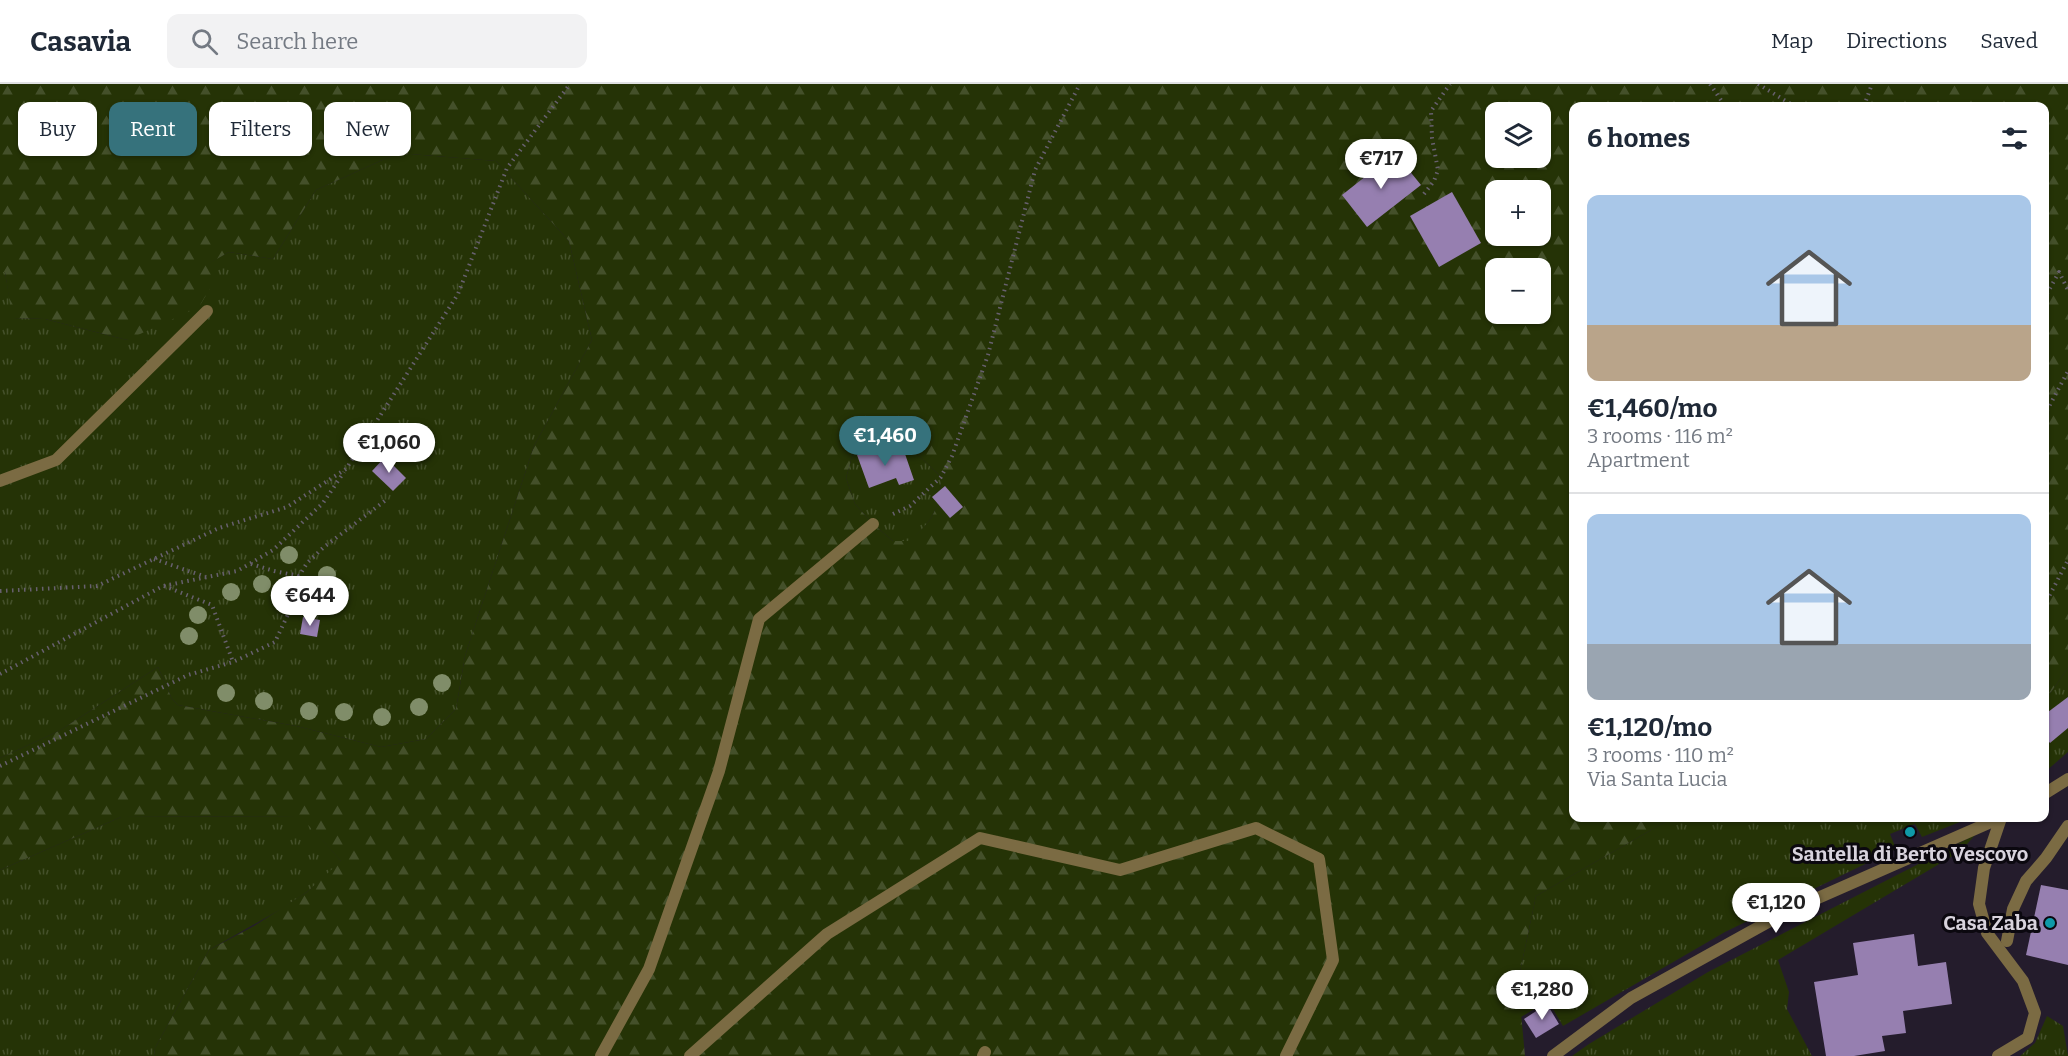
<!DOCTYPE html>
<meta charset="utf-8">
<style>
body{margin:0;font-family:Bitter,serif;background:#f2f2f3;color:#1f2937;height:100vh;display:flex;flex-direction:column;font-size:22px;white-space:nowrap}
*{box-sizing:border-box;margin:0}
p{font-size:20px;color:#747a83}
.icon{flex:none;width:33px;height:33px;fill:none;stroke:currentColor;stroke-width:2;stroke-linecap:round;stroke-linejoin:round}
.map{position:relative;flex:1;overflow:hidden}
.side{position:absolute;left:1569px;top:18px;width:480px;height:720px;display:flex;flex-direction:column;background:#fff;border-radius:12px;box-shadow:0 2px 4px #0004}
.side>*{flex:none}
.banner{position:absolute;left:18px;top:18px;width:570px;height:54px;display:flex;gap:12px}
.tools{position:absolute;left:1485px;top:18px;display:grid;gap:12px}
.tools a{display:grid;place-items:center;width:66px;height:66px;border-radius:12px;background:#fff;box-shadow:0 2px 4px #0004;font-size:30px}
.price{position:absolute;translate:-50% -51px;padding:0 14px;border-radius:21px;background:#fff;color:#222;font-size:20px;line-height:39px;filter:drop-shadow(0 2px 3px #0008)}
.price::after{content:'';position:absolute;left:50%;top:36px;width:18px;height:14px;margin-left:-9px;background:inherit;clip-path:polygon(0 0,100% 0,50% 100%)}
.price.selected{background:#36727c;color:#fff}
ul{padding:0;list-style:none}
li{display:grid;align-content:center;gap:12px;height:318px;padding:0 18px}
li+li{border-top:2px solid #e0e1e3}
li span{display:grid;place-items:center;height:186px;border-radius:12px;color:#555}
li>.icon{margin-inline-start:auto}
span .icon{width:108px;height:108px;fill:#fffc;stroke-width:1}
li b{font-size:26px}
h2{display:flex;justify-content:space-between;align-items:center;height:72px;padding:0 18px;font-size:26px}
.tag{padding:0 21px;border-radius:12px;background:#fff;box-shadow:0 2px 4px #0004;font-size:21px;line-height:54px}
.tag.selected{background:#36727c;color:#fff}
header{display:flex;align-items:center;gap:36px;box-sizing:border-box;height:84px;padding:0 30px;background:#fff;border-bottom:2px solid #e0e1e3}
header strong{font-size:28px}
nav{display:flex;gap:33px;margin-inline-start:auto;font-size:21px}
.search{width:420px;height:54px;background:#f2f2f3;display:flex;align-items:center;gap:15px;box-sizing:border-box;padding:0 21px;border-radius:12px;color:#747a83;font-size:22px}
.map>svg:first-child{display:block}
.grass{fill:url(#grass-tufts)}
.forest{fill:url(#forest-firs);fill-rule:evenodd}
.building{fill:#967fb0}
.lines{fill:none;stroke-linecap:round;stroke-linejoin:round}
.path{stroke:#67606e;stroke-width:4;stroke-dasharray:1.5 4.5;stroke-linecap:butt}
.service{stroke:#7b6b43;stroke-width:12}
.minor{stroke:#7b6b43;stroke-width:12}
.tree{fill:#808d69}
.culture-dot{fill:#0f9aa8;stroke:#0b080f;stroke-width:2}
.labels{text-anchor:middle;stroke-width:6;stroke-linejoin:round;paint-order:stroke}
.poi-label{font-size:20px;font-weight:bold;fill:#d8d3dd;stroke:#0b080f}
</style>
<header>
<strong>Casavia</strong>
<div class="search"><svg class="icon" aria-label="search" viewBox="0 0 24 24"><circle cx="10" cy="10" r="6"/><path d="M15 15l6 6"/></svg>Search here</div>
<nav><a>Map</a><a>Directions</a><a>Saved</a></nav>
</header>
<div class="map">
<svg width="2068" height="972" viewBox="0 0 2068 972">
<defs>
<pattern id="grass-tufts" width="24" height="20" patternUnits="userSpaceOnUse" patternTransform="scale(1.5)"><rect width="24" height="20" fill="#253306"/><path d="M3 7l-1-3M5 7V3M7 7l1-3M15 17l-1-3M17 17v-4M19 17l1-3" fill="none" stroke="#44502a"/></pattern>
<pattern id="forest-firs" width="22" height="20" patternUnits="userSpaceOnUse" patternTransform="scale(1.5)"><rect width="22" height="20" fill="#253306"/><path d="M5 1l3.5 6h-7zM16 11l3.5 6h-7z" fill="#44502a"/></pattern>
</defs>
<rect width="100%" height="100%" fill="#241c2c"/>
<g class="grass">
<polygon points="398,69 496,77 569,157 592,256 534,362 465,572 456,625 426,655 381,663 296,642 178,621 172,615 158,583 59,647 0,674 0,188 5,188 13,234 45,235 127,256 207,180 229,168 273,175 316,106"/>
<path d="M888,351L905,358L941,393C941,423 932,439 908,458L893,457L873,440L855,420L846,394L854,366L870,354Z"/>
<polygon points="2068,584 2068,668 2045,688 2045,612 2051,608"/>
<polygon points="301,732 342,778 307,808 283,824 209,866 155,964 154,972 0,972 0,786 121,733"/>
<polygon points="1672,734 1970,734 1922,753 1915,740 1890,750 1896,765 1725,848 1563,942 1548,917 1521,933 1518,897 1536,812"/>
<polygon points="1975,751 1961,767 1778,876 1789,908 1787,925 1812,972 1572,972 1589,960 1708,888"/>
<polygon points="2047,932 2063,942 2068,972 2020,972 2035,959"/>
</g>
<path class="forest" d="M0,0H2068V584L2051,608L2045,612L2044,22H1574V734H1672L1536,812L1518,897L1525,972H154L155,964L209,866L254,842L307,808L341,777L300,732L121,733L0,786V674L59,647L158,583L172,615L178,621L296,642L381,663L426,655L456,625L465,572L534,362L592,256L569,157L496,77L398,69L316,106L273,175L229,168L208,180L214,198L199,223L127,256L45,235L12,234L5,188H0ZM1496,28H1540V74H1496ZM1496,106H1540V152H1496ZM1496,184H1540V230H1496ZM887,351L905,358L941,393C941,423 932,439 908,457H893L873,440L855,420L846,394L854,366L870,354Z"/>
<g class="building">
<polygon points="1395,69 1421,101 1367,143 1342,111"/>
<polygon points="1452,108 1481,159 1439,183 1410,132"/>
<polygon points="885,361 889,372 904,367 914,396 899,401 896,394 869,404 857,371"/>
<polygon points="385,373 406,394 393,407 372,387"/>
<polygon points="945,402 963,423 950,434 932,413"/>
<polygon points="303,533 320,536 317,553 300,550"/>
<polygon points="2068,613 2068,644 2050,659 2044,652 2044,631"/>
<polygon points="2041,801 2068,806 2068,881 2026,871"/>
<polygon points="1914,850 1918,882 1946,878 1952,920 1903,927 1906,949 1882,952 1885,967 1854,972 1826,972 1814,898 1858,891 1853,859"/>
<polygon points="1547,920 1559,940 1536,954 1524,935"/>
</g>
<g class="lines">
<g class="path">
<polyline points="1710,0 1725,22"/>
<polyline points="1758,0 1794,22"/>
<polyline points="1864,22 1872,0"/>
<polyline points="1424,110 1434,97 1438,86 1432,54 1431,27 1450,0"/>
<polyline points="2044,215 2059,188 2068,206"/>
<polyline points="2044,332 2068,287"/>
<polyline points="893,430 910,422 941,393 952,372 988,271 1035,86 1080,0"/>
<polyline points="154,475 206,493"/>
<polyline points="251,480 274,487 299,492"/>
<polyline points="164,502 212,521 233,578"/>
<polyline points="0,507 97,502 219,444 287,423 346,385 458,210 507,84 570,0"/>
<polyline points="2044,522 2068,476"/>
<polyline points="0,590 163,502 237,487 251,479 273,466 323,419 344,388"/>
<polyline points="0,682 188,591 233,578 275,558 290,526 299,492 307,479 324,463 386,416"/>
</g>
<g class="service">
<polyline points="0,397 56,376 207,227"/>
<polyline points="2007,857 2013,825 2026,797 2046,774 2068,742"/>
<polyline points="601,972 649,885 719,687 759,535 873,440"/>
<polyline points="690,972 827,850 980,754 1120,786 1256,744 1319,775 1333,876 1286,972"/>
<polyline points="983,972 985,968"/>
<polyline points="1998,972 2028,954 2035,929 2023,897 1987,849 1979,820 1984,784 2001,734"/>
</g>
<g class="minor">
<polyline points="2044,710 2068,695"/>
<polyline points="1553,972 1631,914 1786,828 2000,734"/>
</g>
</g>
<g class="tree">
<circle cx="289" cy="471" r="9"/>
<circle cx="327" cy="491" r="9"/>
<circle cx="262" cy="500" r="9"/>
<circle cx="231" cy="508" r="9"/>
<circle cx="198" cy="531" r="9"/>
<circle cx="189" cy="552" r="9"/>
<circle cx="442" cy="599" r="9"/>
<circle cx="226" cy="609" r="9"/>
<circle cx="264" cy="617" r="9"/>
<circle cx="419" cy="623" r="9"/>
<circle cx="309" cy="627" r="9"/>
<circle cx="344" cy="628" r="9"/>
<circle cx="382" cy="633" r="9"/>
</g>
<g class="culture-dot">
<circle cx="1910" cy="748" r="6"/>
<circle cx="2050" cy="839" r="6"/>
</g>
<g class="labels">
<g class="poi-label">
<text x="1910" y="777">Santella di Berto Vescovo</text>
<text x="2038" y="846" text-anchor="end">Casa Zaba</text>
</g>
</g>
</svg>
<div class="tools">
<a><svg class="icon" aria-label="layers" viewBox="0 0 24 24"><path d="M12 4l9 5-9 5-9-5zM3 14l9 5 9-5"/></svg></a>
<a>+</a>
<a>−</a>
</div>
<b class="price" style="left:1381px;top:106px">€717</b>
<b class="price selected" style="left:885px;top:383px">€1,460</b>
<b class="price" style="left:389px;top:390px">€1,060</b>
<b class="price" style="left:310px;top:543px">€644</b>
<b class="price" style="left:1776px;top:850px">€1,120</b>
<b class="price" style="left:1542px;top:937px">€1,280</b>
<div class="banner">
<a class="tag">Buy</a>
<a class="tag selected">Rent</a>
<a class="tag">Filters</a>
<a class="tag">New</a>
</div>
<section class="side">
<h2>6 homes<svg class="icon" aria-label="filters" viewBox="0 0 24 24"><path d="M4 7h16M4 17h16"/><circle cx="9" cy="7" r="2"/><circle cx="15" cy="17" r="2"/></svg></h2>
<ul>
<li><span style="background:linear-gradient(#a9c7e8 70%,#b9a48a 0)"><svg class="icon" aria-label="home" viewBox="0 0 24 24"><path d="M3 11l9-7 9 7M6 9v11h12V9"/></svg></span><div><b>€1,460/mo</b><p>3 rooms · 116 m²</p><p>Apartment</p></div></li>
<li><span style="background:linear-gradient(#a9c7e8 70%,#9aa5b1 0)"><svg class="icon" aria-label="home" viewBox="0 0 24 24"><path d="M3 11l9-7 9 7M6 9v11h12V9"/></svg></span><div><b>€1,120/mo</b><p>3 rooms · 110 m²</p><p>Via Santa Lucia</p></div></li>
</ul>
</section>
</div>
